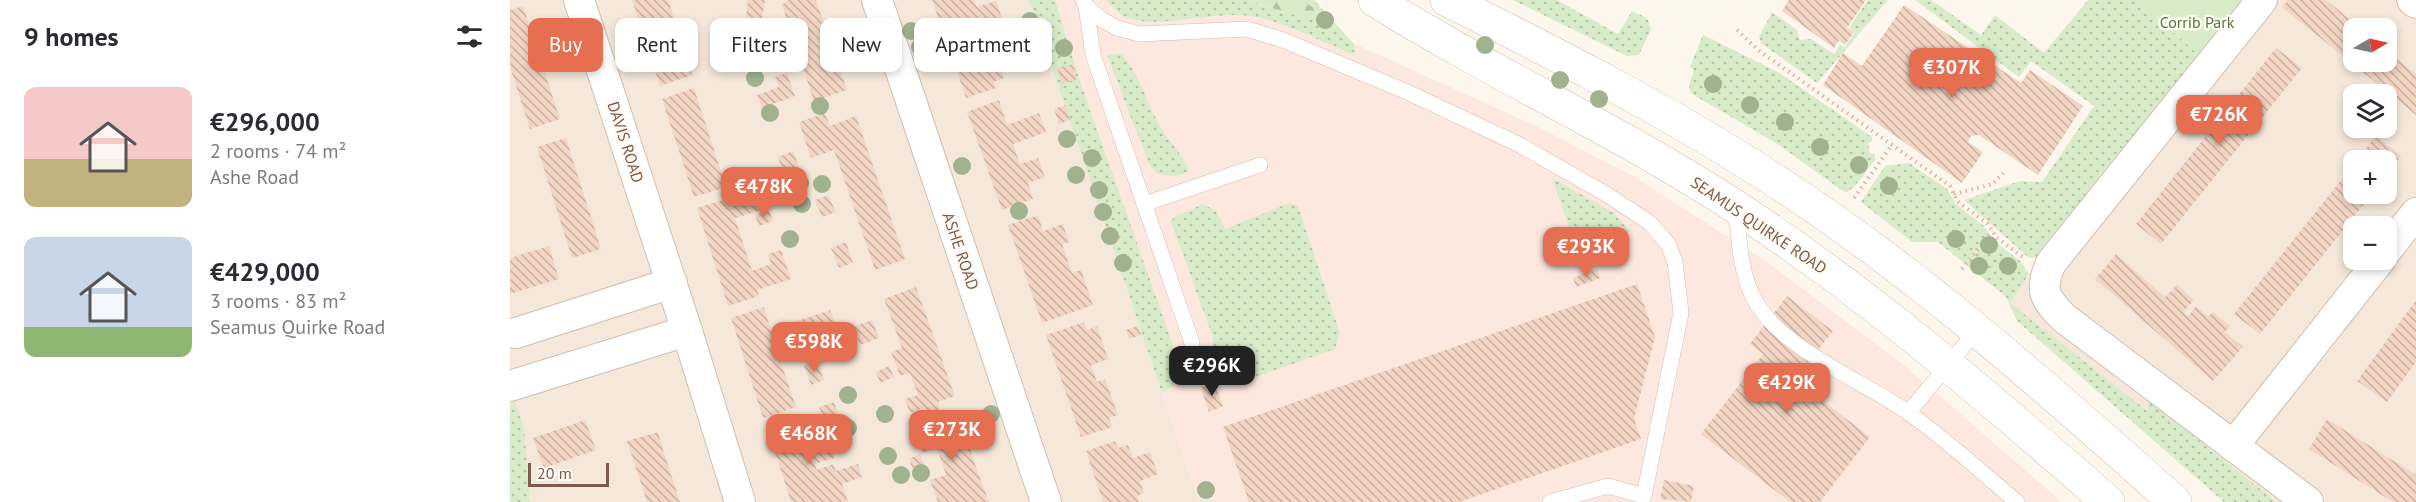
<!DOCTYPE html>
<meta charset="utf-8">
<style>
body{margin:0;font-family:"PT Sans",sans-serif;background:#f7f7f7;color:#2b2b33;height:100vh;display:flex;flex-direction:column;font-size:22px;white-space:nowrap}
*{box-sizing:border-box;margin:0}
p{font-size:20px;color:#7c7c81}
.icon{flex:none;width:33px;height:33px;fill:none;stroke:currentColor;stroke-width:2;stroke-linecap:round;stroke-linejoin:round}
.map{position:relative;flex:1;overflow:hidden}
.sheet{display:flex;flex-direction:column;background:#fff;width:510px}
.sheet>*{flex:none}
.hud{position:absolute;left:18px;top:18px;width:570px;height:54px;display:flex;gap:12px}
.needle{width:39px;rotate:81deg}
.fabs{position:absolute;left:1833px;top:18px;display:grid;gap:12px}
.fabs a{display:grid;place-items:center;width:54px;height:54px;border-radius:12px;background:#fff;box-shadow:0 3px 9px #0003;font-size:30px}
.scale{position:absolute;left:18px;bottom:15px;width:81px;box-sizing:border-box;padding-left:6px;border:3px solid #7a5c4d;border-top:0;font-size:16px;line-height:21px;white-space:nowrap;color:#7a5c4d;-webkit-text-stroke:4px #fffaf3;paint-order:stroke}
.price{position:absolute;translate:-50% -51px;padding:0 14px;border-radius:12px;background:#e76f51;color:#fff;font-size:20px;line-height:39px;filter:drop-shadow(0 2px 3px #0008)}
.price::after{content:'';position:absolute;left:50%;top:36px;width:18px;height:14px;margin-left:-9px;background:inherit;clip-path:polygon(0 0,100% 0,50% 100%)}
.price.on{background:#222;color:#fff}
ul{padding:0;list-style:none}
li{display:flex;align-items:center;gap:18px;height:150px;padding:0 24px}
li span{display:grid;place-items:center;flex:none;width:168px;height:120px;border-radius:12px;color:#555}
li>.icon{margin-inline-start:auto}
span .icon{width:72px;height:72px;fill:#fffc;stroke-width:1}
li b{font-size:26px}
h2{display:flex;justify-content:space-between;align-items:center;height:72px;padding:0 24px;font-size:26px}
.chip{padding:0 21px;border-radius:12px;background:#fff;box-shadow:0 3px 9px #0003;font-size:21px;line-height:54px}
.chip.on{background:#e76f51;color:#fff}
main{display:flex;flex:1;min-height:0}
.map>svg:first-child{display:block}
.residential{fill:#f5e8da;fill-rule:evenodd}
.commercial{fill:#fde8e0}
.grass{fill:url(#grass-dots)}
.forest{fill:url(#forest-firs)}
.park{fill:#d8ecc9}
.building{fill:url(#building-back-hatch)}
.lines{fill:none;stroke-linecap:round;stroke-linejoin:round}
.lane-casing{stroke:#d1beb0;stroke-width:16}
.street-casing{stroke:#d1beb0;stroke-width:32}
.secondary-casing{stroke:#d6c0b0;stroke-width:34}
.path{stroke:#d9b8a5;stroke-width:4;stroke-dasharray:1.5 4.5;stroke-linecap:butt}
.lane{stroke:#fff;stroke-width:15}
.street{stroke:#fff;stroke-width:30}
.secondary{stroke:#fff;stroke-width:33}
.tree{fill:#a0b28e}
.labels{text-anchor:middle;stroke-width:5;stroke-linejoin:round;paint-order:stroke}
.park-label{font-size:16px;fill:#537a41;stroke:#fffaf3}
.street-label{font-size:16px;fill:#7a5c4d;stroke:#fffaf3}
</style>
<main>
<section class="sheet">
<h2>9 homes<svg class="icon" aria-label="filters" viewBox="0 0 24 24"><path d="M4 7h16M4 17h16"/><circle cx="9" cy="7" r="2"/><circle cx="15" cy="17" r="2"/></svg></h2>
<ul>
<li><span style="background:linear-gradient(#f6c9c9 60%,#c2b280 0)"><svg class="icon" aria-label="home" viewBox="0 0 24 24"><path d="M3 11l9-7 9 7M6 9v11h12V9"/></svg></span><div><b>€296,000</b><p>2 rooms · 74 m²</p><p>Ashe Road</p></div></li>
<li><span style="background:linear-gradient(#c9d6e8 75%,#8fb573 0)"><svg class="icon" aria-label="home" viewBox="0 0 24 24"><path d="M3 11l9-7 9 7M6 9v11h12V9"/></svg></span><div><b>€429,000</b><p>3 rooms · 83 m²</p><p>Seamus Quirke Road</p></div></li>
</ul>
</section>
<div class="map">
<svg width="1906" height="502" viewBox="0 0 1906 502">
<defs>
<pattern id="grass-dots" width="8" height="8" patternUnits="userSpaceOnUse" patternTransform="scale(1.5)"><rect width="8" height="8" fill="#d8ecc9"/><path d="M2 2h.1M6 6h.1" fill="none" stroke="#b4c2a5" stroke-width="1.8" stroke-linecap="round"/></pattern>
<pattern id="forest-firs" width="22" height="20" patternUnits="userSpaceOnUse" patternTransform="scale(1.5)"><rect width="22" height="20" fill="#d8ecc9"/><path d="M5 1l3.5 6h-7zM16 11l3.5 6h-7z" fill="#b4c2a5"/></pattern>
<pattern id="building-back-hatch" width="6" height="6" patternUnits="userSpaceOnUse" patternTransform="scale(1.5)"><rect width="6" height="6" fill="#f3d5c3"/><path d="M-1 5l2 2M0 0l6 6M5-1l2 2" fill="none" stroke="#cab0a1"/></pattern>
</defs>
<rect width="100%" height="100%" fill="#fdf6ec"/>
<g class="residential">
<polygon points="0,0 519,0 689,502 20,502 0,389"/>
<path d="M1734,0H1906V502H1714L1500,303L1519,274ZM1844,28H1876V62H1844ZM1844,94H1876V128H1844ZM1844,160H1876V194H1844ZM1844,226H1876V260H1844Z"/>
</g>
<polygon class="commercial" points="519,0 748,0 1024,125 1123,176 1257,262 1395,366 1552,502 689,502"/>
<g class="grass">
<polygon points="519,0 545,0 572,87 663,345 665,363 663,386 652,393"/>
<path d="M596,0H737L772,12L808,11L792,0H804L844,44L845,55C813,43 774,21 741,16C705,11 653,28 621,19C611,17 603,7 596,0Z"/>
<polygon points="1003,0 1047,0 1108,34 1122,11 1137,18 1141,29 1129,55 1117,56"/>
<polygon points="1358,0 1378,0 1307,83 1252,44 1249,37 1262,12 1287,30 1290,40 1301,39 1324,54 1330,45 1335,47 1345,32 1339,28"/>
<polygon points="1405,0 1421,0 1471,35 1485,15 1534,53 1578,0 1628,0 1690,56 1532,257 1519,258 1454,200 1510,181 1532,182 1584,106 1521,61 1509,77"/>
<polygon points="1193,35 1268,72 1362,137 1362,141 1358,143 1360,154 1364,153 1365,160 1345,186 1337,192 1333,191 1266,143 1182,94 1179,86 1184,70 1180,67"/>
<path d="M612,54C632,79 636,101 651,128C660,143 673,155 679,171C667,178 658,176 646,173L639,164L597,55Z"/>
<polygon points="1399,163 1437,189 1446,204 1474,226 1484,241 1510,261 1519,274 1500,303 1637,411 1639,400 1766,502 1714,502 1507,321 1496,297 1428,242 1402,242 1351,202 1375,166"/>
<polygon points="1042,178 1104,213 1119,231 1067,250"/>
<polygon points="779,203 788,206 830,333 825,349 734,381 736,365 701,377 703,337 661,222 664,217 693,204 706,211 715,229"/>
<polygon points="0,389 14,427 20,502 0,502"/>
</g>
<polygon class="forest" points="737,0 792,0 808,11 808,15 803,19 793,18"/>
<polygon class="park" points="1628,0 1734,0 1690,56"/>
<g class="building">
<polygon points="122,0 158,0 182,75 150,86"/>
<polygon points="238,0 255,0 252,20 236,17"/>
<polygon points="278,0 306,0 337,90 304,101 272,5"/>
<polygon points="422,0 464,0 467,7 486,1 493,21 466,30 472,47 490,41 497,63 490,65 494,78 484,82 486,88 456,98"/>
<polygon points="1279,0 1356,0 1337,28 1344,32 1335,45 1329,40 1324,48 1272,11"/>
<polygon points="1778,0 1816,0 1850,28 1844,28 1844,62 1876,62 1876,50 1906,74 1906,115 1772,7"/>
<polygon points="1394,5 1511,83 1520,70 1573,106 1528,175 1469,135 1461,136 1458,142 1473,152 1452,183 1313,85 1333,53 1352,66"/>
<polygon points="13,6 50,119 20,129 0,67 0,10"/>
<polygon points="1766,48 1792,68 1651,244 1626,224"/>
<polygon points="563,64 567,79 552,84 547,68"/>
<polygon points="277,73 285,96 252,108 247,95 269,87 265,77"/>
<polygon points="184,88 216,187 184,197 152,99"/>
<polygon points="489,100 497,125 529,113 536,132 503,144 510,164 528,158 535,177 518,183 523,199 492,210 457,112"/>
<polygon points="555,105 560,120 549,124 544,109"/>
<polygon points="315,113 320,126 346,116 395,259 365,270 324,150 301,158 289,122"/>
<polygon points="1866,136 1891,156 1876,175 1876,160 1846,160"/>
<polygon points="56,138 91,249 62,258 27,147"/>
<polygon points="283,151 291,173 275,179 268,157"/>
<polygon points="1844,164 1844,194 1862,194 1750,334 1724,314"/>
<polygon points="247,195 252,210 225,218 242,271 261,264 258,254 271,250 281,279 247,290 249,296 218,306 187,208 218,198 220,204"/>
<polygon points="318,195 326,212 312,217 305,200"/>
<polygon points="259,210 263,221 249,226 245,215"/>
<polygon points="528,215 533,231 553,224 559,242 552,244 562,273 571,270 583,305 532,323 498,225"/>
<polygon points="336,242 343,263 329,268 321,248"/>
<polygon points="39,246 49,279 0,294 0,258"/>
<polygon points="1606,254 1655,297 1667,285 1684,300 1673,312 1678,317 1686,306 1698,317 1703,312 1720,326 1715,332 1733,347 1703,381 1585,279"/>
<polygon points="1087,269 1090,278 1066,287 1063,278"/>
<polygon points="1127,284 1145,337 1124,419 1131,439 949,502 739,502 713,427"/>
<polygon points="406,287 445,396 428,402 430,409 417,414 415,407 400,413 395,399 408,395 400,373 390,376 381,352 392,348 374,299"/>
<polygon points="1277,296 1323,331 1285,379 1360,437 1310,502 1280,502 1191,434 1253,354 1240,344"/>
<polygon points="1906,300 1906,362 1877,402 1847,381"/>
<polygon points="254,307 261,330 320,310 325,323 303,331 304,335 266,348 286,407 253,418 221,318"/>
<polygon points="362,320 369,338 350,345 343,327"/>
<polygon points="574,322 577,330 587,326 598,359 581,365 587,382 595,379 608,415 599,418 602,427 571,437 536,335"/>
<polygon points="628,326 631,335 619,339 616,330"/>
<polygon points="307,361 314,380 301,385 294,365"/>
<polygon points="379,366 384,377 370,383 366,372"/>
<polygon points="704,383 713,406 699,412 691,388"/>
<polygon points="324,402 329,416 314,421 309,407"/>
<polygon points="448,412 465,464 479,502 428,502 420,480 436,475 427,448 412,453 403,428"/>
<polygon points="289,417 297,441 318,434 325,458 305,464 307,470 323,464 326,471 348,464 352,477 332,484 338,502 281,502 257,427"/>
<polygon points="1817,419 1906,475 1906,502 1883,502 1799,449"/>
<polygon points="75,420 86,450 34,468 23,438"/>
<polygon points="148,432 155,456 170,502 137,502 117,441"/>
<polygon points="605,441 608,448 618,445 623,458 640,452 648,474 630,481 634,493 627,496 629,502 593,502 576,451"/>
<polygon points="410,455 414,464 402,468 399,458"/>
<polygon points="1154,480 1184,486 1181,502 1150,499"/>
</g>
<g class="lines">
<g class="lane-casing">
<g id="lane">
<polyline points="573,0 576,6 591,19 607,28 629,34 737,29 773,40 895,91 1008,144 1096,194 1140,223 1158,244 1165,262 1171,313 1134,496 1098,486 1040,502"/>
<polyline points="576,6 583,55 682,343 682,377"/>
<polyline points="634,204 750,165"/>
<path d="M1226,210C1229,238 1230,269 1242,295C1266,347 1352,380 1397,412C1436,439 1471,472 1507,502"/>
<polyline points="1398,413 1466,331"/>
</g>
</g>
<g class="street-casing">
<g id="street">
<polyline points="69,0 177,331 230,502"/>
<polyline points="367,0 536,502"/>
<path d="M1752,0L1541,263C1529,290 1534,298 1554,318L1798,502"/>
<polyline points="1902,0 1906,3"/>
<polyline points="1876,251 1906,213"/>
<polyline points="6,333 162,283"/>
<polyline points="0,386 177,331"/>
<polyline points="1723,446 1870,260"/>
</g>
</g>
<g class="secondary-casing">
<g id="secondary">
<path d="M865,0C983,74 1110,131 1226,207C1359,294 1479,398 1598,502"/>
<path d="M937,0C1043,52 1148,106 1247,169C1398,264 1532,384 1665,502"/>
</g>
</g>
<g class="path">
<polyline points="1227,30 1248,50 1440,186 1447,201 1478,224 1486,237 1513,257"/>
<polyline points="1444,194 1483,184 1493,173"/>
<polyline points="1344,198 1382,145"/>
<polyline points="1452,269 1482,231"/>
</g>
<use href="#lane" class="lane"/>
<use href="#street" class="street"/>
<use href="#secondary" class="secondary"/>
</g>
<g class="tree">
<circle cx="815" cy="20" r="9"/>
<circle cx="520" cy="21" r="9"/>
<circle cx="401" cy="31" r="9"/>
<circle cx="498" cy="42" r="9"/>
<circle cx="975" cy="45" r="9"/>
<circle cx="410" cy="47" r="9"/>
<circle cx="554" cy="48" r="9"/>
<circle cx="350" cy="58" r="9"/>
<circle cx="245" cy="78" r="9"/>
<circle cx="1050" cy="80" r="9"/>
<circle cx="1203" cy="84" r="9"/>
<circle cx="1089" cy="99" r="9"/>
<circle cx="1240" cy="105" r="9"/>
<circle cx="310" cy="106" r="9"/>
<circle cx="260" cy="113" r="9"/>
<circle cx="1275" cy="122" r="9"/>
<circle cx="557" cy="139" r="9"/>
<circle cx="1310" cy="147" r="9"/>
<circle cx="582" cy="158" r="9"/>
<circle cx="1349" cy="165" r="9"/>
<circle cx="452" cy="166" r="9"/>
<circle cx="566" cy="175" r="9"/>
<circle cx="290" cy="183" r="9"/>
<circle cx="312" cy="184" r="9"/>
<circle cx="1379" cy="186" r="9"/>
<circle cx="589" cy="190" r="9"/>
<circle cx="292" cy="204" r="9"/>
<circle cx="509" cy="211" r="9"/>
<circle cx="593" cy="212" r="9"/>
<circle cx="600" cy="236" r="9"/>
<circle cx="280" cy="239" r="9"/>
<circle cx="1446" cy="239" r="9"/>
<circle cx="1479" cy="245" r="9"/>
<circle cx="613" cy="263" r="9"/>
<circle cx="1469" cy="266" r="9"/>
<circle cx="1498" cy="266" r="9"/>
<circle cx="338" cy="395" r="9"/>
<circle cx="375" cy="414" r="9"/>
<circle cx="481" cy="414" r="9"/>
<circle cx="338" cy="428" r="9"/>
<circle cx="378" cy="456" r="9"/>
<circle cx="411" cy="473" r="9"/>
<circle cx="391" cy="475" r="9"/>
<circle cx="696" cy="490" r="9"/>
</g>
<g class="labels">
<g class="park-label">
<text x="1687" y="28">Corrib Park</text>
</g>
<g class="street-label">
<text transform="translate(116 142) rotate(72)" y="6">DAVIS ROAD</text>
<text transform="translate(1249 225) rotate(34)" y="6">SEAMUS QUIRKE ROAD</text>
<text transform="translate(451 251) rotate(71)" y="6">ASHE ROAD</text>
</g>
</g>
</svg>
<div class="fabs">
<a><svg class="needle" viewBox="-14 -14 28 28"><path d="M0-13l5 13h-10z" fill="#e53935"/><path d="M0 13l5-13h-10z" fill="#7c7c81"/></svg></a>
<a><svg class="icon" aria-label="layers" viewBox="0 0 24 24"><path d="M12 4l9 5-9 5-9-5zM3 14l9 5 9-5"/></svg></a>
<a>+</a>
<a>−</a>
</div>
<div class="scale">20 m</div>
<b class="price" style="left:1442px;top:99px">€307K</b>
<b class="price" style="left:1709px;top:146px">€726K</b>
<b class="price" style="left:254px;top:218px">€478K</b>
<b class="price" style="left:1076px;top:278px">€293K</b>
<b class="price" style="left:304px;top:373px">€598K</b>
<b class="price on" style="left:702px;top:397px">€296K</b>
<b class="price" style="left:1277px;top:414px">€429K</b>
<b class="price" style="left:442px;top:461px">€273K</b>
<b class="price" style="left:299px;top:465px">€468K</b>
<div class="hud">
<a class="chip on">Buy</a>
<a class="chip">Rent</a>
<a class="chip">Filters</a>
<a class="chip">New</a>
<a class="chip">Apartment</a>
</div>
</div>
</main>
